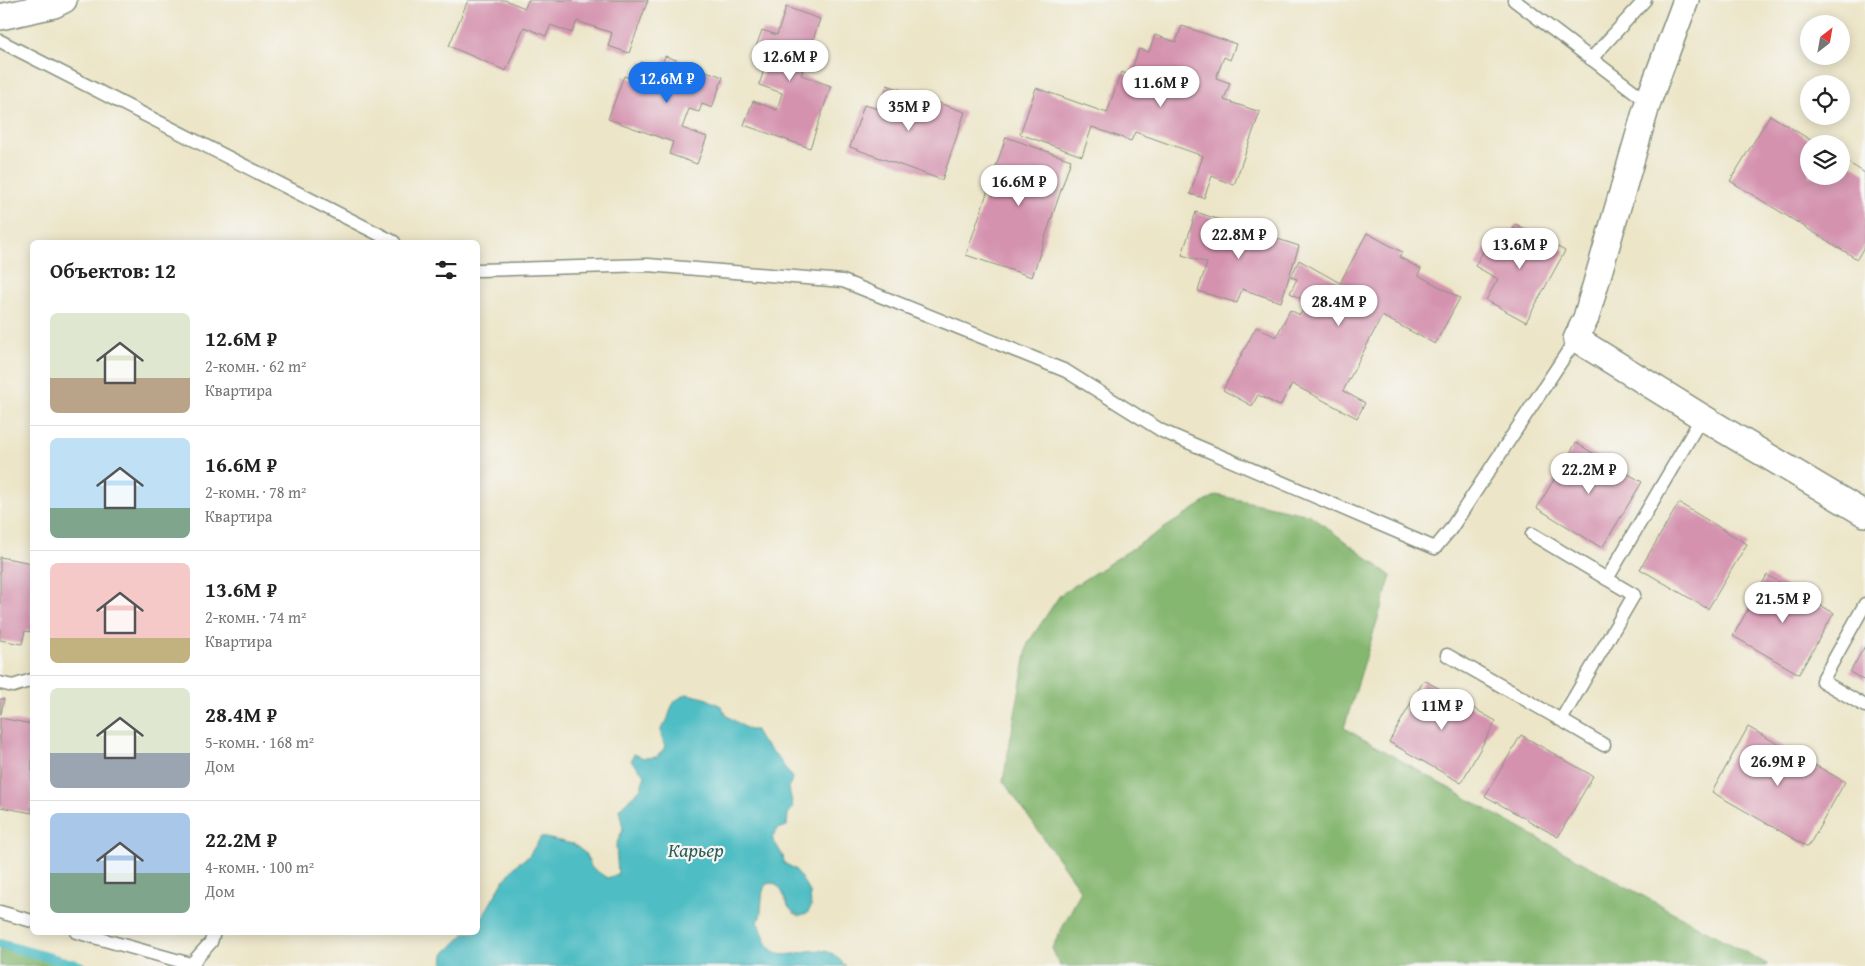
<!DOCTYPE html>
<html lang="ru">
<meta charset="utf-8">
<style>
body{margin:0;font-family:"Gentium Book Plus",serif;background:#f2f2f2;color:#222;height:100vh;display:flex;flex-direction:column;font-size:19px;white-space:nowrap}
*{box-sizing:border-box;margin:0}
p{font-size:16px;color:#767676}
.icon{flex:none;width:28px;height:28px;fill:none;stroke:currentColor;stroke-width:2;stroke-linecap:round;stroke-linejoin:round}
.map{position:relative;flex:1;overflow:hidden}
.panel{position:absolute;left:30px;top:240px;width:450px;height:695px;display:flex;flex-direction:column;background:#fff;border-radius:8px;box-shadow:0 2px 12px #0003}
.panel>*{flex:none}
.needle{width:32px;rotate:31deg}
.tools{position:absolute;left:1800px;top:15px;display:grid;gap:10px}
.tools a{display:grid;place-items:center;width:50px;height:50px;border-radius:50%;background:#fff;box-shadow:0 2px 12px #0003;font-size:25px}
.price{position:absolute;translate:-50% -42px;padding:0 11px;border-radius:18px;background:#fff;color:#222;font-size:16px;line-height:32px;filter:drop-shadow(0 1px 2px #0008)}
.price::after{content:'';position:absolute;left:50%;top:30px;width:15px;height:11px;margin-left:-8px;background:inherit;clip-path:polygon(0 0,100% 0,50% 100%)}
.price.current{background:#1a73e8;color:#fff}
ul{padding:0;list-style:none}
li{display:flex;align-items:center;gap:15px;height:125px;padding:0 20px}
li+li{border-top:1px solid #e0e0e0}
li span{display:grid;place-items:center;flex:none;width:140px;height:100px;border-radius:8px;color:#555}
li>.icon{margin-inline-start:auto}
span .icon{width:60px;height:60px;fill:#fffc;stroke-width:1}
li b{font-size:21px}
h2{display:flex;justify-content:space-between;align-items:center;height:60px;padding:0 20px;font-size:21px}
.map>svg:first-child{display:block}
.forest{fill:#86b771;stroke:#527a52}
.water{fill:#4fbdc4;stroke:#377d7c}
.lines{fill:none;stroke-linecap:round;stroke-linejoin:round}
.stream{stroke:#4fbdc4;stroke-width:10}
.building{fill:#d492ae}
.service-casing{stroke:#86917e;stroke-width:15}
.minor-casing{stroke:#86917e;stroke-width:28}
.service{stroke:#fff;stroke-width:12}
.minor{stroke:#fff;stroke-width:25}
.labels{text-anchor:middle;stroke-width:4.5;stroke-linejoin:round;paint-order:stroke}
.water-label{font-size:20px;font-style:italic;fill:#2b5d58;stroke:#f6f6f2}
</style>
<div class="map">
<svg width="1865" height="966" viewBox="0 0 1865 966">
<rect width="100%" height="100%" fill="#f6f6f2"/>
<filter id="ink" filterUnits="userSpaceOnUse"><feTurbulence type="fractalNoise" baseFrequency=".02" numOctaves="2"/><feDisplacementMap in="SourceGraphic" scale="10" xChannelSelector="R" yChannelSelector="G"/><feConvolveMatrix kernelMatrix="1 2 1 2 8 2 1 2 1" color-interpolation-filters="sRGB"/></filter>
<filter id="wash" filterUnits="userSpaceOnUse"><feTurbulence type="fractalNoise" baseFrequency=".0096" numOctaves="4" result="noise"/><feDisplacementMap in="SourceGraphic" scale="20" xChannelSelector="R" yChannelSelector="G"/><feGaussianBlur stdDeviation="1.12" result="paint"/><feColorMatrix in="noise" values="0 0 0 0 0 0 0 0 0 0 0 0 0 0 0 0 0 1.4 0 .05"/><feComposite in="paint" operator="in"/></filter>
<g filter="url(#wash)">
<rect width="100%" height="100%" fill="#ece5c8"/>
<g class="forest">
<polygon points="1216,495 1310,515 1391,576 1344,728 1498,816 1767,964 1766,966 1060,966 1052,948 1081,891 1003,781 1028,643 1060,595"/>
<polygon points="0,944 80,966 0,966"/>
</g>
<path class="water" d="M687,694L705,698L721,706L727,716L749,730H756L759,739L777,756L792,778L789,788L793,808L788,814L787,826L778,829L772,838L783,856L784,863L795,869L810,892L811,907L807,914L800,916C781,908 790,895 774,883L766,884C759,895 764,911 758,923C762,930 766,942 770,948C784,965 809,943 831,953C836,955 841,962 846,966H443L444,954L465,933L478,932V920L486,911L502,883L517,864L528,857L541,837L573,844L585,853L591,867L607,878L618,874L616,845L623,829L619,809L641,788L645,775L631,761L634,754L644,758L657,757L665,747C663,741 659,734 662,727C663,725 666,723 667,721C673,705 670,702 687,694Z"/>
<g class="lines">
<polyline class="stream" points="0,944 80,966"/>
</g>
<g id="blocks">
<g class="building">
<polygon points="468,0 505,0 525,8 528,0 648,0 629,53 608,46 612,33 577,21 572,33 551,25 546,36 524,27 506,71 449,46"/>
<polygon points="786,7 820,19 801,75 831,86 810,148 744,125 753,101 777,110 782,93 759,85 770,52 756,47 762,30 777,35"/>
<polygon points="1182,26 1236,44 1230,60 1224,57 1216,78 1230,83 1224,100 1260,112 1234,185 1212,176 1204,198 1190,194 1203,156 1135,132 1131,141 1092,127 1082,156 1020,134 1036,88 1107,113 1121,72 1130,75 1139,49 1149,52 1155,35 1176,42"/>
<polygon points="665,56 723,77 712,108 702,104 699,112 689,109 682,128 707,137 697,164 669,154 673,142 608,119 624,76 634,80 641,62 660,69"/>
<polygon points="887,85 965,112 942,180 850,147 864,105 879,109"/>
<polygon points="1770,115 1817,144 1809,144 1809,176 1841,176 1841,158 1865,173 1865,245 1857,259 1730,181"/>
<polygon points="1006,137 1071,160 1032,277 966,255"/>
<polygon points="1196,212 1299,246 1281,302 1242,289 1237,303 1198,291 1207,263 1182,255"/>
<polygon points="1516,224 1565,251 1526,322 1486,300 1498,279 1475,266 1490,239 1503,246"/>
<polygon points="1367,233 1402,252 1399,257 1421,269 1418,275 1460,298 1435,344 1382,316 1343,391 1365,403 1357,418 1292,384 1280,406 1258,395 1252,406 1223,390 1256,327 1276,337 1290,310 1300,315 1307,302 1290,293 1297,279 1291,277 1299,260 1340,283"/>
<polygon points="1576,443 1642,482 1602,548 1537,508"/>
<polygon points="1679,503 1747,544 1708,609 1640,569"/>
<polygon points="0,557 32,563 32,632 25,631 22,644 0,640"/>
<polygon points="1767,575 1834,613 1799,674 1733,636"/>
<polygon points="1865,646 1865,681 1850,672"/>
<polygon points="1424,680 1496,721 1461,783 1389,742"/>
<polygon points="0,699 4,699 1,714 0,714"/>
<polygon points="0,718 32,724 32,813 0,807"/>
<polygon points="1748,727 1845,782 1808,847 1712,792"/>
<polygon points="1521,735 1593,776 1558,837 1485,796"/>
</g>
</g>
</g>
<g filter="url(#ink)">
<use href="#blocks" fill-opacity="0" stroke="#86917e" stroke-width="1"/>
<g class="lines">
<g class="service-casing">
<g id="service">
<polyline points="1514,0 1648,102"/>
<polyline points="0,41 394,242"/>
<polyline points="1591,59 1645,0"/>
<polyline points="478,270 648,265 843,281 1066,371 1162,431 1435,548 1450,530 1576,339"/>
<polyline points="1532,534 1607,579"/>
<polyline points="1865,604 1822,681 1865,706"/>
<polyline points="1447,655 1561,720 1634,595 1607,579 1702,417"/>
<polyline points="0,683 13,686 32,680"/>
<polyline points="1561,720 1604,745"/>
<polyline points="0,912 32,921"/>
<polyline points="76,932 194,965 194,961 211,942 214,932"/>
</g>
</g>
<g class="minor-casing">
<g id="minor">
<polyline points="1686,0 1648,102 1586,318 1576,339 1702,417 1865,514"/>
<polyline points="0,17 54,5 64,0"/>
</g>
</g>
<use href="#service" class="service"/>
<use href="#minor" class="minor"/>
</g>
</g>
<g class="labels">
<g class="water-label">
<text x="696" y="857">Карьер</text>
</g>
</g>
</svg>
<div class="tools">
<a><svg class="needle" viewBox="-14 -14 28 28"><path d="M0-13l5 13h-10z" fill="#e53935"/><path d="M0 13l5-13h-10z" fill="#767676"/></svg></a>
<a><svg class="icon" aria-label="locate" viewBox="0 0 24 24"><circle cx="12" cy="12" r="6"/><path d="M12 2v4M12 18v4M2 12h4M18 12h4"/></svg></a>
<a><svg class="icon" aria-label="layers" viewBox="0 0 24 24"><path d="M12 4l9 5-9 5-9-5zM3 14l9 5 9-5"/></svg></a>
</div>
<b class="price" style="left:790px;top:82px">12.6M ₽</b>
<b class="price current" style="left:667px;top:104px">12.6M ₽</b>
<b class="price" style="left:1161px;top:108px">11.6M ₽</b>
<b class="price" style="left:909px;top:132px">35M ₽</b>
<b class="price" style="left:1019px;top:207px">16.6M ₽</b>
<b class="price" style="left:1239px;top:260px">22.8M ₽</b>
<b class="price" style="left:1520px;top:270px">13.6M ₽</b>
<b class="price" style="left:1339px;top:327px">28.4M ₽</b>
<b class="price" style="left:1589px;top:495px">22.2M ₽</b>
<b class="price" style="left:1783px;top:624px">21.5M ₽</b>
<b class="price" style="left:1442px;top:731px">11M ₽</b>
<b class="price" style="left:1778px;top:787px">26.9M ₽</b>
<section class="panel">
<h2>Объектов: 12<svg class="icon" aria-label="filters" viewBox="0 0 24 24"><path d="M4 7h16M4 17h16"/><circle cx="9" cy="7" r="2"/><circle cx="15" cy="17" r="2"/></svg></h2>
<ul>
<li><span style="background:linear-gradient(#dfe7d0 65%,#b9a48a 0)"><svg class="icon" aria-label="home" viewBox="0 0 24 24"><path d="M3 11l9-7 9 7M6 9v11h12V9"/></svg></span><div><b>12.6M ₽</b><p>2-комн. · 62 m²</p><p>Квартира</p></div></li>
<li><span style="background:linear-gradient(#bfe0f5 70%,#7fa58c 0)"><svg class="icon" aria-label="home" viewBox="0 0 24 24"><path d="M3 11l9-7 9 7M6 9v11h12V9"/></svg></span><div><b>16.6M ₽</b><p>2-комн. · 78 m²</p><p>Квартира</p></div></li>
<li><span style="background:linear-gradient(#f6c9c9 75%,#c2b280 0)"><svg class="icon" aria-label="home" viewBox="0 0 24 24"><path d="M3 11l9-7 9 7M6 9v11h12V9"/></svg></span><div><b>13.6M ₽</b><p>2-комн. · 74 m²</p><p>Квартира</p></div></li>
<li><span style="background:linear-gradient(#dfe7d0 65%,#9aa5b1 0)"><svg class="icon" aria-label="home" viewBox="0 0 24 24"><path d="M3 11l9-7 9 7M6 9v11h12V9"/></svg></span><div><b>28.4M ₽</b><p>5-комн. · 168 m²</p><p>Дом</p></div></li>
<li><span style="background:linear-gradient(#a9c7e8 60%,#7fa58c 0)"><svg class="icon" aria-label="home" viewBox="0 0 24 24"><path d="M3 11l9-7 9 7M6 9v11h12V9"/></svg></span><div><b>22.2M ₽</b><p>4-комн. · 100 m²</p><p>Дом</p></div></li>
</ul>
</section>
</div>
